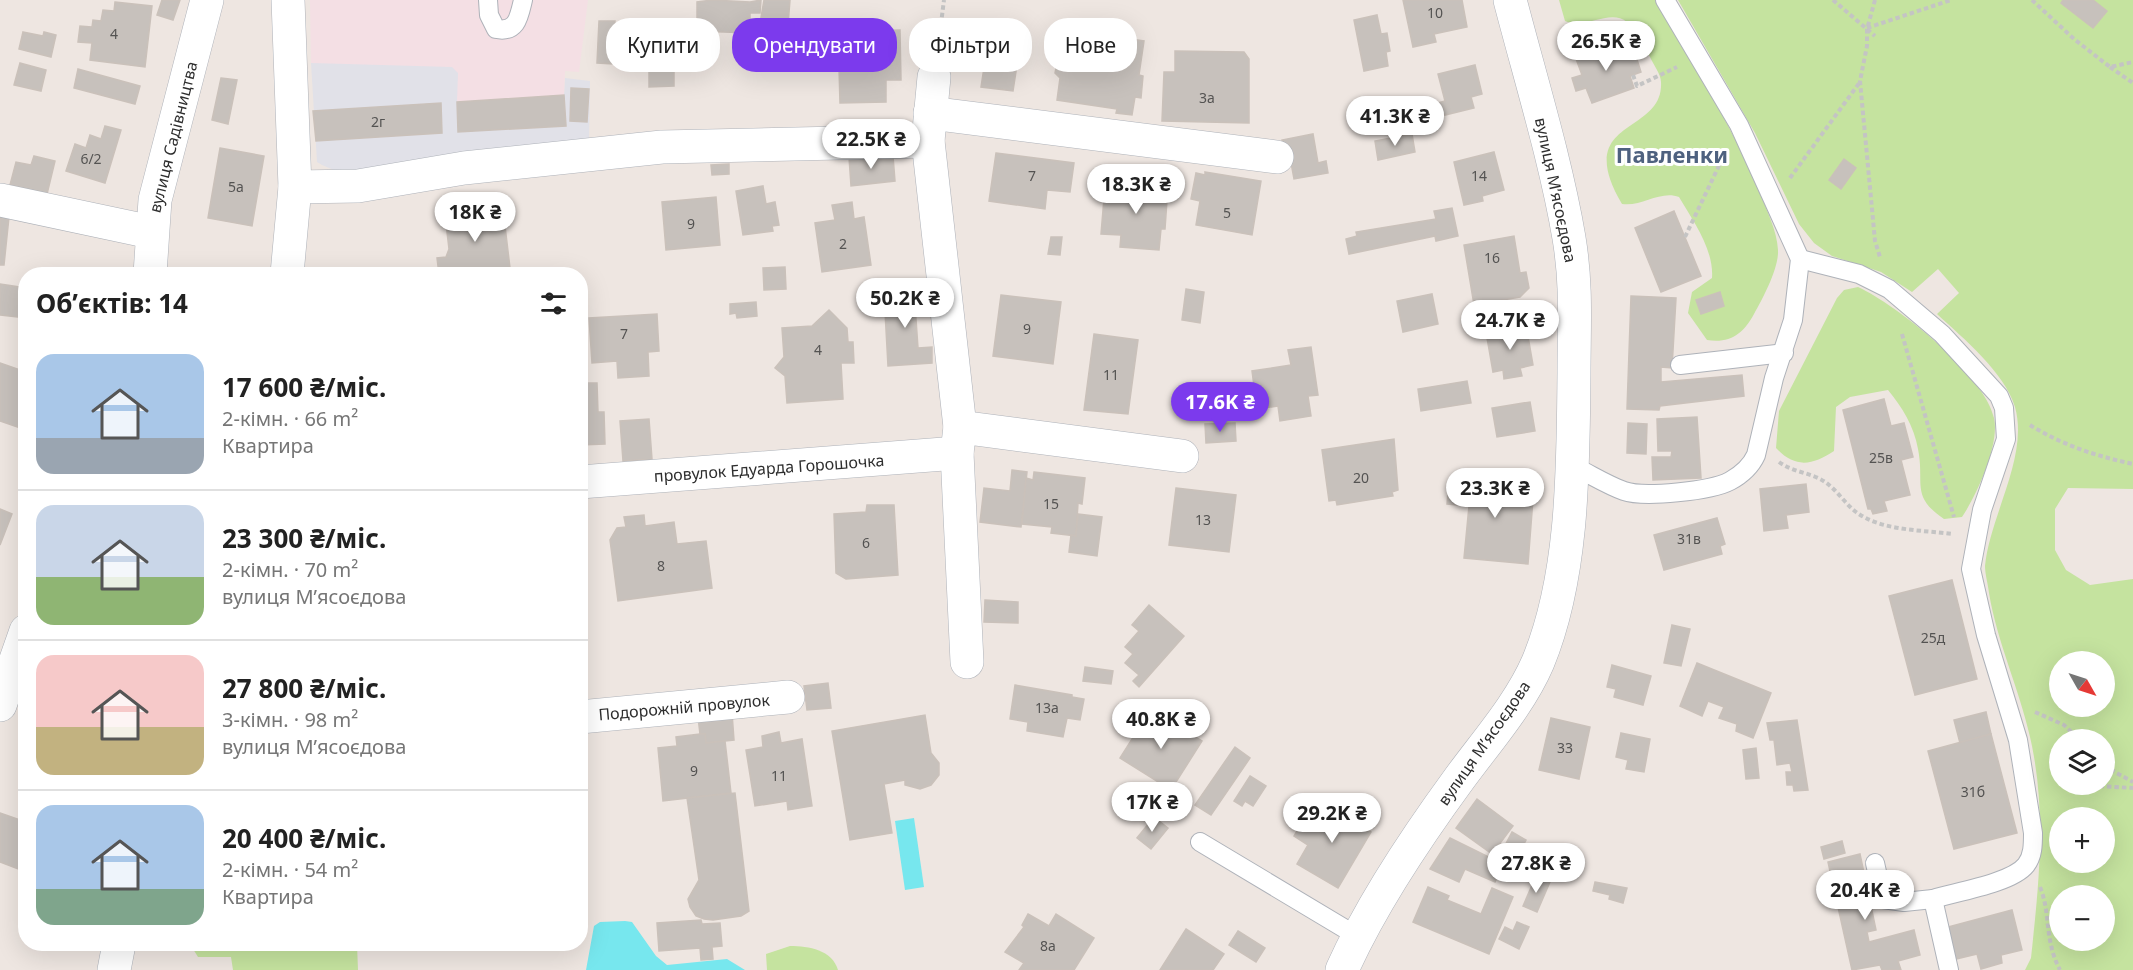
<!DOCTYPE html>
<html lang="uk">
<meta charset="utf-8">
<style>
body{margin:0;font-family:"Noto Sans",sans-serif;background:#f6f6f6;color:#222;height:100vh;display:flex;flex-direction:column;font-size:22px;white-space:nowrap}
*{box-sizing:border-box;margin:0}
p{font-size:20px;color:#767676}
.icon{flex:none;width:33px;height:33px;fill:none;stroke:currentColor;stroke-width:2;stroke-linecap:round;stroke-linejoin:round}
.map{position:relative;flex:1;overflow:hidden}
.sheet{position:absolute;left:18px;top:267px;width:570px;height:684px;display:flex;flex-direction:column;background:#fff;border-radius:24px;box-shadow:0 6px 24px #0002}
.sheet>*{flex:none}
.guide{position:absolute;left:606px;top:18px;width:570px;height:54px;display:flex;gap:12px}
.needle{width:39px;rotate:129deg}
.tools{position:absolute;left:2049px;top:651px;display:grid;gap:12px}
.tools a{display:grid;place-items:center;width:66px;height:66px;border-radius:50%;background:#fff;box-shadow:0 6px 24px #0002;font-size:30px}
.price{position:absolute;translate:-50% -51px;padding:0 14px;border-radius:21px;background:#fff;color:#222;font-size:20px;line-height:39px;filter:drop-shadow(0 2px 3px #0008)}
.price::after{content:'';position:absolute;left:50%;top:36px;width:18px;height:14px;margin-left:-9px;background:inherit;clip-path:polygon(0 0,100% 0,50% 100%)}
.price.current{background:#7c3aed;color:#fff}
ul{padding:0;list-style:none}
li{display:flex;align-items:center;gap:18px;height:150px;padding:0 18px}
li+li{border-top:2px solid #e0e0e0}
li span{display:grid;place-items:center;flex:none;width:168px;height:120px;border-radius:18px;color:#555}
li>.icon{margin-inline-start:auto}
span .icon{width:72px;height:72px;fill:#fffc;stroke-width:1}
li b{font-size:26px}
h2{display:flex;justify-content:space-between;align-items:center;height:72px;padding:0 18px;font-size:26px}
.chip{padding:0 21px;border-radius:24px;background:#fff;box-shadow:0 6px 24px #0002;font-size:21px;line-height:54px}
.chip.current{background:#7c3aed;color:#fff}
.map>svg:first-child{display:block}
.industrial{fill:#e1e1e8}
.medical{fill:#f4dfe4}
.green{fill:#c5e39f;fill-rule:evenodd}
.water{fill:#77e7ee}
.building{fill:#c7c1bc;stroke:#cac1ba;stroke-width:1.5}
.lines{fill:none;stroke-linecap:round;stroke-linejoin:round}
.lane-casing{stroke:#aeb2b9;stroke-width:20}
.street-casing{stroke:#aeb2b9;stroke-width:34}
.path{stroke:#c4c4c4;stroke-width:4;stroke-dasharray:4.5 3;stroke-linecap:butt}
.lane{stroke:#fff;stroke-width:18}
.street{stroke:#fff;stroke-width:33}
.labels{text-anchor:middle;stroke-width:6;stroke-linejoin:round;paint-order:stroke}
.number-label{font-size:14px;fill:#545352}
.street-label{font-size:16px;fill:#2e2e2e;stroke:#fff}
.district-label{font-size:22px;font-weight:bold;fill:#4e617f;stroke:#fff}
</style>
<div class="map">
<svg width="2133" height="970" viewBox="0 0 2133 970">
<rect width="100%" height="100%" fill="#eee6e1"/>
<polygon class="industrial" points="322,19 564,95 565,78 590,81 589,143 421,168 336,171 322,165 317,162 311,63 330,63"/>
<polygon class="medical" points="310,0 588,0 579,72 565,71 564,95 457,102 458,73 452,67 311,63"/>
<g class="green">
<path d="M1559,0H1656C1693,64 1732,125 1760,193C1767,211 1777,231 1778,250C1779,268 1763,298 1754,314C1744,333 1730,344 1707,340L1688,313L1692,292L1712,278C1714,249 1693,221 1679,197C1660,190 1642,207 1622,204C1571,117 1664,136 1661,82C1661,74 1653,64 1650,57C1645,47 1636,28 1627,22C1610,8 1585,30 1565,21Z"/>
<path d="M1678,0H2133V489L2068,488L2055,509V550L2066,570L2090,585L2133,579V970H2025L2031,958C2039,884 2047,810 2030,737C2019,688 1997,642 1989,593C1988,584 1985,574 1985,566C1990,515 2029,457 2015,407C2005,373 1963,338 1937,314L1959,293L1938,269L1912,292L1881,272L1832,256L1814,243L1799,224L1755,133ZM2060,662H2104V706H2060ZM2060,740H2104V784H2060ZM2060,818H2104V862H2060ZM2060,896H2104V940H2060Z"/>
<path d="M1858,287C1897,305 1985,375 1994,418C2000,444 1977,495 1962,517L1944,519C1910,496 1925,484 1918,449C1914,426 1902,407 1888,390L1850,397L1836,407L1834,451C1813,465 1795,469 1776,448L1779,411L1837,298L1844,290Z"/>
<polygon points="190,944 357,944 358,970 233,970 231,957 198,957"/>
<path d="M790,946C809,946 832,950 838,970H767L766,954Z"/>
</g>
<g class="water">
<polygon points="914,818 924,887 905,890 895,821"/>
<polygon points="625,921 632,922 656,956 667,965 727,959 745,970 586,970 594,926 600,922"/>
</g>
<g class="building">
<polygon points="162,0 180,0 173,20 157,15"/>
<polygon points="712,0 750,2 761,0 760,13 750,13 750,33 697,31 697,2"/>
<polygon points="764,0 790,0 787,37 758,35"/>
<polygon points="1403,0 1462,0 1467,27 1434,34 1436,42 1413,47"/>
<polygon points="2063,0 2093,0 2107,11 2093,28 2061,3"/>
<polygon points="115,2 152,6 145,67 90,60 92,43 78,42 80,26 92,27 93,20 101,21 103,10 114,11"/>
<polygon points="1377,15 1381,34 1387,33 1390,51 1386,52 1388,66 1364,71 1354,20"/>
<polygon points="599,21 615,21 613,64 597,63"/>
<polygon points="900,30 901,80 886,80 886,102 840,103 838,32"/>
<polygon points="1071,31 1144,41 1139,75 1143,76 1141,98 1135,97 1132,115 1116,113 1117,109 1057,100 1060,78 1055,73 1059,53 1069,46"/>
<polygon points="23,32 43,36 44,32 56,35 51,57 19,49"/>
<polygon points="619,38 633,38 633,63 618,63"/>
<polygon points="1618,41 1622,54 1634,50 1641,72 1630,76 1634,88 1592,103 1586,88 1576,91 1572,78 1582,75 1575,56"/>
<polygon points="987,48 1019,52 1013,91 981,87"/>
<polygon points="1175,51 1244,52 1249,59 1249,123 1162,121 1164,72 1175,72"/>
<polygon points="674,58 674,86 649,87 649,59"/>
<polygon points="20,63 46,70 41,91 14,85"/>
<polygon points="1475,65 1482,94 1471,97 1474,108 1437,117 1434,104 1445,101 1438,74"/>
<polygon points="78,69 140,86 135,104 74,88"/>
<polygon points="221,78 237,80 228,124 212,120"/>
<polygon points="571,88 589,89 587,122 570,121"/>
<polygon points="564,95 566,126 458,132 457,102"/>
<polygon points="441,103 442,133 316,141 313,111"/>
<polygon points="105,126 121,130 105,183 66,171 75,144 86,148 90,135 101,139"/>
<polygon points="1313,134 1318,163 1326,161 1328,173 1294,179 1290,157 1286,158 1282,140"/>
<polygon points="1412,134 1415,152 1378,160 1375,141"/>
<polygon points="220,148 264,156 252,226 208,218"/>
<polygon points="1494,152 1504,190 1482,196 1483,201 1464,205 1454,162"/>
<polygon points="996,153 1074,163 1070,192 1047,190 1045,209 989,201"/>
<polygon points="34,156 55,161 47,194 10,185 16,162 31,165"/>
<polygon points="893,156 895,181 851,186 849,157"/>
<polygon points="1844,159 1856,168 1841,189 1829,180"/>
<polygon points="729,164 729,174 712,175 711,165"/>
<polygon points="1205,172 1261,181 1252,235 1196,225 1200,201 1191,199 1196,173 1205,175"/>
<polygon points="1143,184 1168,186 1165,229 1161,229 1159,250 1120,247 1121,235 1101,234 1105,186 1142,188"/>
<polygon points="763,186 766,204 775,202 779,225 772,226 773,231 743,235 736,191"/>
<polygon points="716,197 720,245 666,250 662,202"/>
<polygon points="852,202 854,219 864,217 871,265 822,272 815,223 835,220 832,205"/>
<polygon points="1452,208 1458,236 1436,241 1435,236 1349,254 1346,239 1357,236 1356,232 1436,219 1434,211"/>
<polygon points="503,209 510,268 472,271 470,274 439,274 437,258 446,257 449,249 445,215"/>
<polygon points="1674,211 1701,276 1661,292 1635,228"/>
<polygon points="0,216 9,217 4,265 0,265"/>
<polygon points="1514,236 1520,273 1526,272 1529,288 1520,297 1474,305 1464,245"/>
<polygon points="1051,237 1062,237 1060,255 1048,254"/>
<polygon points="785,267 786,289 764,290 763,268"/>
<polygon points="0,284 26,288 26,318 0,315"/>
<polygon points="1186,289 1204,292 1200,323 1182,320"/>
<polygon points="926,290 927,304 915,305 918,348 932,347 932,363 888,366 884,293"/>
<polygon points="1720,292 1724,306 1701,314 1696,300"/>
<polygon points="1432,294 1438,324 1403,332 1397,301"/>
<polygon points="1001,295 1061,302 1053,364 993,356"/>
<polygon points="1631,296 1676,298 1672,368 1661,367 1661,382 1742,375 1744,396 1660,406 1659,410 1627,409"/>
<polygon points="756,302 757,316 737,318 736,313 730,314 730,304"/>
<polygon points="829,310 847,328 848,342 853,342 854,363 841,363 843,399 787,403 785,376 775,368 784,357 782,328 812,326"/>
<polygon points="657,314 659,351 648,352 649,376 618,378 617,361 592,363 589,318"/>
<polygon points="1526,325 1533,365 1520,368 1522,376 1504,379 1503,370 1493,372 1486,332"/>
<polygon points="1094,334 1138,340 1128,414 1084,410"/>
<polygon points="1311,347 1318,395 1308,396 1311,416 1280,421 1278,406 1257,409 1252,371 1291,365 1288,350"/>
<polygon points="0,363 26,372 26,430 0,421"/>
<polygon points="1467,381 1471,403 1421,411 1418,389"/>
<polygon points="580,383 597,383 598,412 604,412 605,444 580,445"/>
<polygon points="1884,399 1891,426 1904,423 1913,457 1901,460 1910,495 1884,501 1887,511 1873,514 1871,509 1868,509 1843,410"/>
<polygon points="1530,402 1535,431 1497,437 1492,408"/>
<polygon points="1697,417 1701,478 1653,480 1652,457 1671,457 1672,451 1658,451 1657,419"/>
<polygon points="649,419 652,459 623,461 620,421"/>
<polygon points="1235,423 1236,441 1206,443 1205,424"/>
<polygon points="1628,423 1647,424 1646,454 1627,453"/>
<polygon points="1394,439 1398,490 1392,492 1393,496 1337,505 1336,500 1329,501 1322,450"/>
<polygon points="1012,470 1027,472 1021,527 980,522 984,488 1010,491"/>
<polygon points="1034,472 1085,478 1082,504 1078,503 1076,536 1051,533 1052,527 1022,524 1026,478 1033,480"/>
<polygon points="1449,479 1534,486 1528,564 1464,558 1469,506 1447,504"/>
<polygon points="1806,484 1809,512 1786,515 1788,528 1764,531 1760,489"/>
<polygon points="1176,488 1236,495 1229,552 1169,545"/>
<polygon points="867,505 894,505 898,575 846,579 836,573 834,514 866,512"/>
<polygon points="0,509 12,514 0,545"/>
<polygon points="1078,514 1102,517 1097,556 1069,552 1071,535 1076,536"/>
<polygon points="644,515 645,526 674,522 677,544 706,541 712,588 618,601 610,540 617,528 626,527 624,517"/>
<polygon points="1717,518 1725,544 1720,546 1722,554 1664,570 1654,535"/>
<polygon points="1952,580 1977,679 1915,695 1889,596"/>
<polygon points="985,600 1018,602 1018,623 984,622"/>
<polygon points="1149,605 1184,636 1139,687 1133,681 1139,675 1125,663 1133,654 1125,647 1139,631 1132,625"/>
<polygon points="1672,625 1690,629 1681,666 1664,663"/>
<polygon points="1697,663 1771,693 1753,738 1736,731 1737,724 1719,718 1724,707 1708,701 1702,716 1680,706"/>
<polygon points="1612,665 1651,676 1643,705 1614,697 1616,689 1607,687"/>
<polygon points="1085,667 1113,671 1111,684 1083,681"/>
<polygon points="828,683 831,708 807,710 804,686"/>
<polygon points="1015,685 1072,695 1072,697 1084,699 1080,720 1067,718 1063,737 1027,731 1028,722 1010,719"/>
<polygon points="1151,709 1202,741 1171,790 1120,758"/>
<polygon points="1986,712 1991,734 1960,743 1954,720"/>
<polygon points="732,713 734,740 706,743 705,734 700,734 698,717"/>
<polygon points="925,715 931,753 939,763 939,775 931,785 920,789 905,785 905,780 884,784 892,833 850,840 832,731"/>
<polygon points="1551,718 1590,727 1579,779 1539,770"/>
<polygon points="1797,720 1808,790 1794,791 1793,785 1787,785 1786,772 1792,772 1790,763 1777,765 1774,740 1770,740 1767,723"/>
<polygon points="779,732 781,743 802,739 812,806 788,810 787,801 755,806 746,750 763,747 762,736"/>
<polygon points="1621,733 1650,739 1644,772 1626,769 1628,760 1616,757"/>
<polygon points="700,734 705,734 706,743 725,741 731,793 663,801 658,748 677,746 676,737"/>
<polygon points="1991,734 2017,833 1954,849 1928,751"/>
<polygon points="1235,747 1250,758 1211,815 1195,805"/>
<polygon points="1756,748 1759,778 1746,779 1743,750"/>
<polygon points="1250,776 1266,786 1253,806 1245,801 1242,806 1234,801"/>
<polygon points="735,793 749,911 741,916 713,920 704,919 696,916 690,907 688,899 699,880 687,798"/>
<polygon points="1477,799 1513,826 1492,854 1456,828"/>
<polygon points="1324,804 1339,814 1343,807 1356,815 1352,821 1371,832 1338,888 1297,864 1308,845 1294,836 1301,824 1309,829"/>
<polygon points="0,813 26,822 26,872 0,862"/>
<polygon points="1154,817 1168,828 1151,849 1137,838"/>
<polygon points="1512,832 1526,840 1514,863 1500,855"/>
<polygon points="1450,838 1503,864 1495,882 1465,869 1459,882 1430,869"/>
<polygon points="1842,841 1845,853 1824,859 1821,847"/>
<polygon points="1860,854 1876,930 1867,932 1869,942 1914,930 1920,955 1898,961 1901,970 1882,970 1880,965 1852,970 1828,862"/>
<polygon points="1536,876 1550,882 1537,912 1523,906"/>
<polygon points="1595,882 1627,888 1623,903 1609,899 1610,895 1593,891"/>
<polygon points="1428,887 1449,896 1447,900 1481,914 1492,888 1513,897 1489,954 1413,922"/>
<polygon points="2012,910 2022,950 2001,955 2002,963 1981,969 1977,954 1956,959 1948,927"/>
<polygon points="1028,914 1049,926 1056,914 1094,938 1074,970 1019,970 1024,963 1005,952 1024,927 1022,925"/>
<polygon points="701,920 702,924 720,923 722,946 712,947 713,959 701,960 700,948 659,951 657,923"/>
<polygon points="1517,922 1529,927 1519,949 1499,939 1505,927 1513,931"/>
<polygon points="1186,929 1224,954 1213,970 1160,970"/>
<polygon points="1238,931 1265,948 1256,962 1229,945"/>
</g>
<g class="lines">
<g class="lane-casing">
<g id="lane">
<path d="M488,0L489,15L496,29C517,33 519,17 523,0"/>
<path d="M1800,259L1859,274L1889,289L1942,334L1999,396L2004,408L2006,439L1982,510L1971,569L1986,635L2018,740L2033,833C2033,845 2033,856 2026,865C2012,883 1956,892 1933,899L1949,970"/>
<polyline points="1680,365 1784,353"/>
<path d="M1573,466C1590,474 1607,485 1624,491C1644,498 1711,491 1730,481C1741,475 1751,466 1756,455L1774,378L1793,320L1800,259L1739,125L1665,0"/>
<polyline points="1200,842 1357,936"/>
<polyline points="1875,863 1883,899 1904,902 1933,899"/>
</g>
</g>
<g class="street-casing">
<g id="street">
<polyline points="934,77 928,141 960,427"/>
<polyline points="930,113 1277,157"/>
<polyline points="295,187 358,186 464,168 662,147 928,141"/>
<polyline points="0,200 151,232"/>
<polyline points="150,274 155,200 207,0"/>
<polyline points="287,274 295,187 288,0"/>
<polyline points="580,482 957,453"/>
<polyline points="967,662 957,453 960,427 1182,456"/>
<polyline points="0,705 26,631"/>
<polyline points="580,717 788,697"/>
<polyline points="114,970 119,944"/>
<path d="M1342,970C1370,907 1418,835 1459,779C1486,742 1520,704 1538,662C1574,575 1573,466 1574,373C1574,326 1577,286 1569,238C1556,161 1530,77 1510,0"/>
</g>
</g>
<g class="path">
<polyline points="1833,0 1875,36"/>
<polyline points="1875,0 1867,29 1867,46 1860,81 1875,241 1880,257"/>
<polyline points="2032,0 2074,39 2110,67 2133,62"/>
<polyline points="1867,28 1951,0"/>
<polyline points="938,47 944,0"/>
<polyline points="2110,67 2133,83"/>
<polyline points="1633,75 1637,86 1677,67"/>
<polyline points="1790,178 1860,82"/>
<polyline points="1685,237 1725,153"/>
<polyline points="1902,334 1954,517"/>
<path d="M2030,425C2062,445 2096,456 2133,464"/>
<path d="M1779,462C1791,471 1805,472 1818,478C1834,485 1843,502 1856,512C1881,531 1923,530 1952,534"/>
<polyline points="2035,712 2064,725 2080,740"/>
<polyline points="2104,766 2133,782"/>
<polyline points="2062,784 2133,788"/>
<path d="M2040,887C2051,913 2044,940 2060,970"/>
</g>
<use href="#lane" class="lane"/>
<use href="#street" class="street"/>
</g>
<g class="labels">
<g class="number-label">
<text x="1435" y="18">10</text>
<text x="114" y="39">4</text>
<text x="1207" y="103">3а</text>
<text x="378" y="127">2г</text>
<text x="91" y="164">6/2</text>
<text x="1032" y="181">7</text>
<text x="1479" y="181">14</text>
<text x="236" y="192">5а</text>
<text x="1227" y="218">5</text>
<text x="691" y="229">9</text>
<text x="843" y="249">2</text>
<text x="1492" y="263">16</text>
<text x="1027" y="334">9</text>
<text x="624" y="339">7</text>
<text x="818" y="355">4</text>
<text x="1111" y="380">11</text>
<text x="1881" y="463">25в</text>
<text x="1361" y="483">20</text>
<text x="1051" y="509">15</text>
<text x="1203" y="525">13</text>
<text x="1689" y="544">31в</text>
<text x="866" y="548">6</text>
<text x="661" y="571">8</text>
<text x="1933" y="643">25д</text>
<text x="1047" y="713">13а</text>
<text x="1565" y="753">33</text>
<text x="694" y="776">9</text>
<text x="779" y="781">11</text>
<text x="1973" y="797">31б</text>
<text x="1048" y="951">8а</text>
</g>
<g class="street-label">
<text transform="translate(173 137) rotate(-76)" y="6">вулиця Садівництва</text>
<text transform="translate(1556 190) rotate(78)" y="6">вулиця Мʼясоєдова</text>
<text transform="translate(769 468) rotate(-4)" y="6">провулок Едуарда Горошочка</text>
<text transform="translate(684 707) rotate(-5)" y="6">Подорожній провулок</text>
<text transform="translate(1484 743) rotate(-55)" y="6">вулиця Мʼясоєдова</text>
</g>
<g class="district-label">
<text x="1672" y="163">Павленки</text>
</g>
</g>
</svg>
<div class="tools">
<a><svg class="needle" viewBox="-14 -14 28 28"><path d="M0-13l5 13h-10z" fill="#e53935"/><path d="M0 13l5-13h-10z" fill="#767676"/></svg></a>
<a><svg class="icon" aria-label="layers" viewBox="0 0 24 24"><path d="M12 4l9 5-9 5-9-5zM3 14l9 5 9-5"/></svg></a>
<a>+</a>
<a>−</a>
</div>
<b class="price" style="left:1606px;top:72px">26.5K ₴</b>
<b class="price" style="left:1395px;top:147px">41.3K ₴</b>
<b class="price" style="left:871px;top:170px">22.5K ₴</b>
<b class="price" style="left:1136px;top:215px">18.3K ₴</b>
<b class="price" style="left:475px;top:243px">18K ₴</b>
<b class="price" style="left:905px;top:329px">50.2K ₴</b>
<b class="price" style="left:1510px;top:351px">24.7K ₴</b>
<b class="price current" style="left:1220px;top:433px">17.6K ₴</b>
<b class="price" style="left:1495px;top:519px">23.3K ₴</b>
<b class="price" style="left:1161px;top:750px">40.8K ₴</b>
<b class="price" style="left:1152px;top:833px">17K ₴</b>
<b class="price" style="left:1332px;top:844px">29.2K ₴</b>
<b class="price" style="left:1536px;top:894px">27.8K ₴</b>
<b class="price" style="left:1865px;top:921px">20.4K ₴</b>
<div class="guide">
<a class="chip">Купити</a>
<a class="chip current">Орендувати</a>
<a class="chip">Фільтри</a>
<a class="chip">Нове</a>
</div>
<section class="sheet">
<h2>Об’єктів: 14<svg class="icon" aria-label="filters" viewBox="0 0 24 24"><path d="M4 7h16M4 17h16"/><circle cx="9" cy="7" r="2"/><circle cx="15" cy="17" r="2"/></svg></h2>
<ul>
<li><span style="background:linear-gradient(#a9c7e8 70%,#9aa5b1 0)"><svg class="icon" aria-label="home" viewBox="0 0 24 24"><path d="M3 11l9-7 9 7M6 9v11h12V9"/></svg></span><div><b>17 600 ₴/міс.</b><p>2-кімн. · 66 m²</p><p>Квартира</p></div></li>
<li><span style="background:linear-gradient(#c9d6e8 60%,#8fb573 0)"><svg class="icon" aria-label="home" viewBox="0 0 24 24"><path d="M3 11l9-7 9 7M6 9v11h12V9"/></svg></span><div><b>23 300 ₴/міс.</b><p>2-кімн. · 70 m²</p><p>вулиця Мʼясоєдова</p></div></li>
<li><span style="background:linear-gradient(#f6c9c9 60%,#c2b280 0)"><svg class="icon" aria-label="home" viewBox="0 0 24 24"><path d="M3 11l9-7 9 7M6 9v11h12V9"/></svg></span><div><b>27 800 ₴/міс.</b><p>3-кімн. · 98 m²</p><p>вулиця Мʼясоєдова</p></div></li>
<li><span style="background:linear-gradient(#a9c7e8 70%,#7fa58c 0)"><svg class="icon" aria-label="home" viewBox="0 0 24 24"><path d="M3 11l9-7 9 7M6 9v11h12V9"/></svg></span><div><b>20 400 ₴/міс.</b><p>2-кімн. · 54 m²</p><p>Квартира</p></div></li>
</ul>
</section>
</div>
